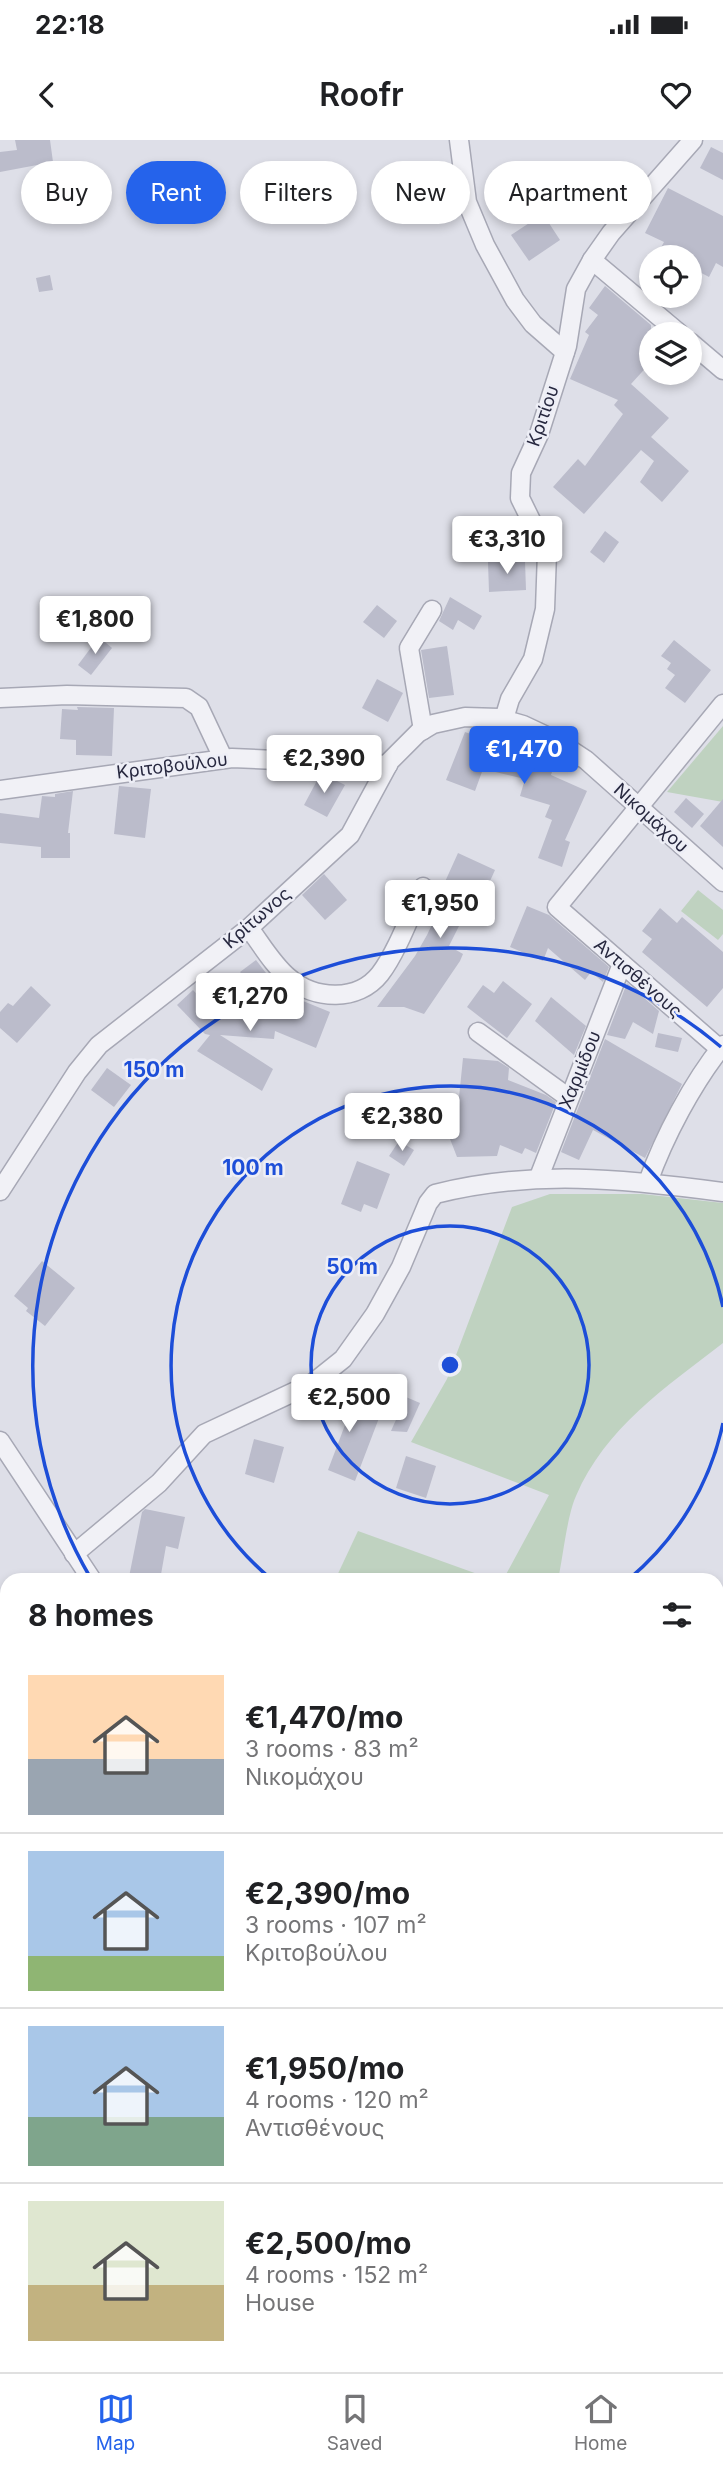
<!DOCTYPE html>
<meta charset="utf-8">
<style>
body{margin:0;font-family:Inter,sans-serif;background:#f6f6f6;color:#202124;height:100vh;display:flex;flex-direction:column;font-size:26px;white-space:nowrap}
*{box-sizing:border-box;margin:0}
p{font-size:23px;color:#757577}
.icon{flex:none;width:38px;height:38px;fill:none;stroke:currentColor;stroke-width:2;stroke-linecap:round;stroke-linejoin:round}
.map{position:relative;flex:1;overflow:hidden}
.drawer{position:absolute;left:0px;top:1433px;width:724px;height:800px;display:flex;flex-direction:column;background:#fff;border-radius:21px 21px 0 0;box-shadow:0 4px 10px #0003}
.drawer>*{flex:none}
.hud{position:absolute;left:21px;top:21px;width:682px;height:63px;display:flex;gap:14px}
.fabs{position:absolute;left:639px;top:105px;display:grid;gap:14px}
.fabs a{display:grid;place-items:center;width:63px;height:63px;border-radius:50%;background:#fff;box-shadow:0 4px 10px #0003;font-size:35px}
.price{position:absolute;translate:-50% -60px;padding:0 16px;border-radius:7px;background:#fff;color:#222;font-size:23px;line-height:46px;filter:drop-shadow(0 2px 4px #0008)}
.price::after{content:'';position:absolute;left:50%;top:42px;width:21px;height:16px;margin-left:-10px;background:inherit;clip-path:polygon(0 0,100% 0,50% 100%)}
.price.on{background:#2563eb;color:#fff}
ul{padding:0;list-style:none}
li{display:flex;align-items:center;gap:21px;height:175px;padding:0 28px}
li+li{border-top:2px solid #e0e0e0}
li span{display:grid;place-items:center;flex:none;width:196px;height:140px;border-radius:0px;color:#555}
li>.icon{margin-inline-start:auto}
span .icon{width:84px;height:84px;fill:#fffc;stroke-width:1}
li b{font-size:30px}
h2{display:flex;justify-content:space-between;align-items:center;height:84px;padding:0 28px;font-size:30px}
.chip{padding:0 24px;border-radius:32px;background:#fff;box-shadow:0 4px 10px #0003;font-size:24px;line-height:63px}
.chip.on{background:#2563eb;color:#fff}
.status{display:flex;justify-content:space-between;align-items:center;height:49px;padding:0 35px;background:#fff;direction:ltr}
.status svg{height:19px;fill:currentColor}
header{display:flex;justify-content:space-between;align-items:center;height:91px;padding:0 28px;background:#fff;font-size:32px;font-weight:600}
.dock{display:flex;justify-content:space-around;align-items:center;height:98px;border-top:2px solid #e0e0e0;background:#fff;font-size:19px;color:#757577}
.dock a{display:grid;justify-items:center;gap:4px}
.dock .on{color:#2563eb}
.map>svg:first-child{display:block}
.green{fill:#bfd2c0}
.building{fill:#bbbccb}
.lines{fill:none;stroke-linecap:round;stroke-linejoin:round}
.minor-casing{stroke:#a7a8b5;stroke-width:21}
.minor{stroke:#f1f1f6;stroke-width:18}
.secondary{stroke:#fff;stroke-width:24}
.ring{fill:none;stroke:#1d4ed8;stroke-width:3.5}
.labels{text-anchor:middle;stroke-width:5;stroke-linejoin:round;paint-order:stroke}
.street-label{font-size:18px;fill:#27283f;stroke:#edeef6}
.centre{fill:#1d4ed8;stroke:#edeef6;stroke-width:3.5}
.ring-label{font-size:21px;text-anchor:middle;font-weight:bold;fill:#1d4ed8;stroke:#edeef6;stroke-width:5;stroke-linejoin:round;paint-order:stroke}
</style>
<div class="status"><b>22:18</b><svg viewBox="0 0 49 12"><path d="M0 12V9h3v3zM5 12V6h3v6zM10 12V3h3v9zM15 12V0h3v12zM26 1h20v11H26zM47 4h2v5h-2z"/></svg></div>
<header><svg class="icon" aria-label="back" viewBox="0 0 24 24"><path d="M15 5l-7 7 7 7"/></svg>Roofr<svg class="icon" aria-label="heart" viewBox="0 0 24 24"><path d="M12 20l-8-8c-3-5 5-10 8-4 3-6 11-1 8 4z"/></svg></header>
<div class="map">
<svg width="723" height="2232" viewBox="0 0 723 2232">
<rect width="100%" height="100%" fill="#dedfe8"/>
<g class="green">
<polygon points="723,586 723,662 667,652"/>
<polygon points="698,750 723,770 723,794 718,800 681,771"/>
<path d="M550,1054H642L723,1063V1203C666,1247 605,1288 576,1356C567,1376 563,1417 558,1440H503L549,1355L411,1302L447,1239L512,1067Z"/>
<polygon points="358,1391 494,1440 335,1440"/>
<polygon points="257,2226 646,2226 649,2227 648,2232 256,2232"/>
</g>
<g class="building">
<polygon points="15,0 50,0 53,22 0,32 0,12 17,10"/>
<polygon points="711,7 723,13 723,40 700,28"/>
<polygon points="158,31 161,62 145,63 143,48 135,49 134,33"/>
<polygon points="668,48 723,76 723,127 716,123 709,137 690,127 690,117 656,117 664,102 645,93"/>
<polygon points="543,74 560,100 529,121 511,95"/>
<polygon points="50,135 53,150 39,152 36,138"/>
<polygon points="605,146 651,185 651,222 631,244 669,278 651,297 689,331 662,362 640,342 654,321 641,310 584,374 553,347 578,319 585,326 623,274 614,265 618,260 570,239 589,195 585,192 598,175 589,168"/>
<polygon points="605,391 619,402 604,423 590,412"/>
<polygon points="525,421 526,450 489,452 488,422"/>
<polygon points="450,457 482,476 474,490 458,480 453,490 439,481"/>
<polygon points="377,465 397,481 384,498 363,482"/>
<polygon points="99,497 112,508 91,535 78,525"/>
<polygon points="674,500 711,530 685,563 665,548 675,535 667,529 671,523 661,516"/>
<polygon points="447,506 454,555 429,558 421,510"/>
<polygon points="377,539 403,553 388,582 362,568"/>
<polygon points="77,567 114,568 112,616 76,615 76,600 60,599 62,569 78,570"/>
<polygon points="465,592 494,602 493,605 531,615 534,609 557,616 551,635 587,651 565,700 570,702 562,727 538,718 552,680 545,677 550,665 520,656 525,639 483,629 475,651 446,640"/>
<polygon points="321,633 345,645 327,677 304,665"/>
<polygon points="119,646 151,649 145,698 114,694"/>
<polygon points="73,651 68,693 70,693 70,718 41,718 41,707 0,703 0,673 39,678 42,656 55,657 55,654"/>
<polygon points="686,658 704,674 692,688 674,672"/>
<polygon points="723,659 723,707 700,686"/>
<polygon points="458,713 495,730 481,761 473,758 449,806 463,814 460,821 424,874 404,867 377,867 415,816 427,795 450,747 444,744"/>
<polygon points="324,734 347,760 325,780 302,755"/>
<polygon points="527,766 549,775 609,827 603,842 591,832 585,840 548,808 543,821 510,807"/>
<polygon points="660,768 677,783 682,777 723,812 723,848 707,867 642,812 652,799 642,791"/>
<polygon points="256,820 276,846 261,858 240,832"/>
<polygon points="503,841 532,864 507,898 467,867 483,845 494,853"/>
<polygon points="627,843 659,871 653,894 633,882 625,899 607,895"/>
<polygon points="31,846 51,865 17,903 0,888 0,872 8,863 13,866"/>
<polygon points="193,850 207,865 295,871 298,874 303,861 330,872 316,908 275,891 274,899 220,895 273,929 262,951 197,911 210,895 205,894 177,865"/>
<polygon points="551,857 586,886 574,915 535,881"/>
<polygon points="658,893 682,898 678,912 655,907"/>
<polygon points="605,899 682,944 645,1018 593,990 579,1020 561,1012"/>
<polygon points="463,918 498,921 509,928 508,940 546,955 556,962 536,1013 525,1008 522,1014 500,1005 497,1016 457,1017 450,999 451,977 457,977"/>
<polygon points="107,928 131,945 114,967 91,950"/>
<polygon points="399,1001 414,1010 404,1026 389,1016"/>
<polygon points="357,1021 390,1034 377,1069 364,1064 361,1072 341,1064"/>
<polygon points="42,1121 75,1148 45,1186 26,1171 28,1168 14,1156"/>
<polygon points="332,1243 359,1273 379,1278 355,1341 328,1330 345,1285 317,1254"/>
<polygon points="406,1257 420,1263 407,1292 391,1291"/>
<polygon points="254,1299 284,1307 274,1343 245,1334"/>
<polygon points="406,1316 436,1326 426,1358 396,1348"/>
<polygon points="145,1369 185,1377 178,1409 166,1406 160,1440 129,1437 142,1372"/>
</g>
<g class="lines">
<g class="minor-casing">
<g id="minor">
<polyline points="459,0 467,62 485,105 515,160 533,184 565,212"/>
<polyline points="592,120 680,194"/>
<polyline points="690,202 723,230"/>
<polyline points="0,558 67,555 186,558 199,567 223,618"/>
<polyline points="504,579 510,559 533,519 545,469 547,413 520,358 521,333 539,294 567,206 576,149 592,120 611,93 693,0"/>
<polyline points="423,590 409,508 432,470"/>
<polyline points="0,650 232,618 388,625"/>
<path d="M249,788C261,804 273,825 289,838C315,860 358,862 380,834C397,812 411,773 423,747"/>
<polyline points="478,892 569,958"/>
<polyline points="720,909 557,767 723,564"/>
<polyline points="539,1037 622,824"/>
<path d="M648,1042C664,997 693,942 723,905"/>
<polyline points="0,1051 77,932 99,905 249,788 350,695 390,621 418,593 433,584 465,577 499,578 523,585 557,601 586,620 723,742"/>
<polyline points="0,1301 92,1440"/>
<path d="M74,1414L159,1343L204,1294L313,1243L343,1219L375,1174L401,1127L428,1063L435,1054C533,1029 624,1039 723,1052"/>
<polyline points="718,1882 723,1884"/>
<polyline points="0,1924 7,1917"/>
</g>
</g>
<use href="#minor" class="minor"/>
<g class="secondary">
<polyline points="718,1949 723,1906"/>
<polyline points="674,2232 675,2226"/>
</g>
</g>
<g class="ring">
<circle cx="450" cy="1225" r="139"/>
<path d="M723 1283A279 279 0 0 1 629 1439M271 1439A279 279 0 1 1 723 1167"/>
<path d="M90 1437A418 418 0 0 1 721 907"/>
</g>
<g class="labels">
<g class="street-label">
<text transform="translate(543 276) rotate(-71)" y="6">Κριτίου</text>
<text transform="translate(172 626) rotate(-7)" y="6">Κριτοβούλου</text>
<text transform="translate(651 678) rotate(42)" y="6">Νικομάχου</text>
<text transform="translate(257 778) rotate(-41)" y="6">Κρίτωνος</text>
<text transform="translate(638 838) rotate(41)" y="6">Αντισθένους</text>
<text transform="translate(580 930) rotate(-68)" y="6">Χαρμίδου</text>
</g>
</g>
<circle cx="450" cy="1225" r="10" class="centre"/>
<g class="ring-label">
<text x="154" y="937">150 m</text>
<text x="253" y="1035">100 m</text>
<text x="352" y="1134">50 m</text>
</g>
</svg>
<div class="fabs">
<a><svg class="icon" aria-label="locate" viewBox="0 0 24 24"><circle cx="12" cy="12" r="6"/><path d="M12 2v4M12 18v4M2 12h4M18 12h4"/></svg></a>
<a><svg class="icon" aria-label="layers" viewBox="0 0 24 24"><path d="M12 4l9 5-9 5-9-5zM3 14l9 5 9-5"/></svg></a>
</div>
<b class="price" style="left:507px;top:436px">€3,310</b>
<b class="price" style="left:95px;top:516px">€1,800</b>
<b class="price on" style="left:524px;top:646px">€1,470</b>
<b class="price" style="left:324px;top:655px">€2,390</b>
<b class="price" style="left:440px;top:800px">€1,950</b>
<b class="price" style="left:250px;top:893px">€1,270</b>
<b class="price" style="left:402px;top:1013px">€2,380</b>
<b class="price" style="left:349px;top:1294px">€2,500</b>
<div class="hud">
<a class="chip">Buy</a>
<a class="chip on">Rent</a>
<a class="chip">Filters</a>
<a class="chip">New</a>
<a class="chip">Apartment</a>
</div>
<section class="drawer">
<h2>8 homes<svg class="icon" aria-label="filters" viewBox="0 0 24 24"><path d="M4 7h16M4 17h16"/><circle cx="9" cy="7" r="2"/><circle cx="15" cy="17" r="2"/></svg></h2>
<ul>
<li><span style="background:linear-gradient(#ffd9b3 60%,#9aa5b1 0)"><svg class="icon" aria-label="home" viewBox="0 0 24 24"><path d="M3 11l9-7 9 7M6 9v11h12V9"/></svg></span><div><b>€1,470/mo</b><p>3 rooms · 83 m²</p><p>Νικομάχου</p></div></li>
<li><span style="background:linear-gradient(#a9c7e8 75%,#8fb573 0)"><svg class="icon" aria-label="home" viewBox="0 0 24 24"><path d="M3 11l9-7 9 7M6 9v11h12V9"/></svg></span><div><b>€2,390/mo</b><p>3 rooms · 107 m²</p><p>Κριτοβούλου</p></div></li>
<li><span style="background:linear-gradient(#a9c7e8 65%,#7fa58c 0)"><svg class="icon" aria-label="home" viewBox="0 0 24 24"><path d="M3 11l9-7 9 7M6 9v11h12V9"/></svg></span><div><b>€1,950/mo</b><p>4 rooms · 120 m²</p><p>Αντισθένους</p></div></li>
<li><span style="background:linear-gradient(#dfe7d0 60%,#c2b280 0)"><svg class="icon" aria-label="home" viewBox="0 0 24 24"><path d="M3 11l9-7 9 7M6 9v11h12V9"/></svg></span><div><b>€2,500/mo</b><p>4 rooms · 152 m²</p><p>House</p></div></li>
</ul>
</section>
</div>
<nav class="dock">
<a class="on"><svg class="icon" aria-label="map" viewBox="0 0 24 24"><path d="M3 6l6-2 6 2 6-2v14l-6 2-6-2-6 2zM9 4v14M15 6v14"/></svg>Map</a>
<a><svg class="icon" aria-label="saved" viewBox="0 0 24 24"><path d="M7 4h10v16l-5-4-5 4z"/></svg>Saved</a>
<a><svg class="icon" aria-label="home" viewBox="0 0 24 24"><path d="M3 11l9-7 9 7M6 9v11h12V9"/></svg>Home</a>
</nav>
